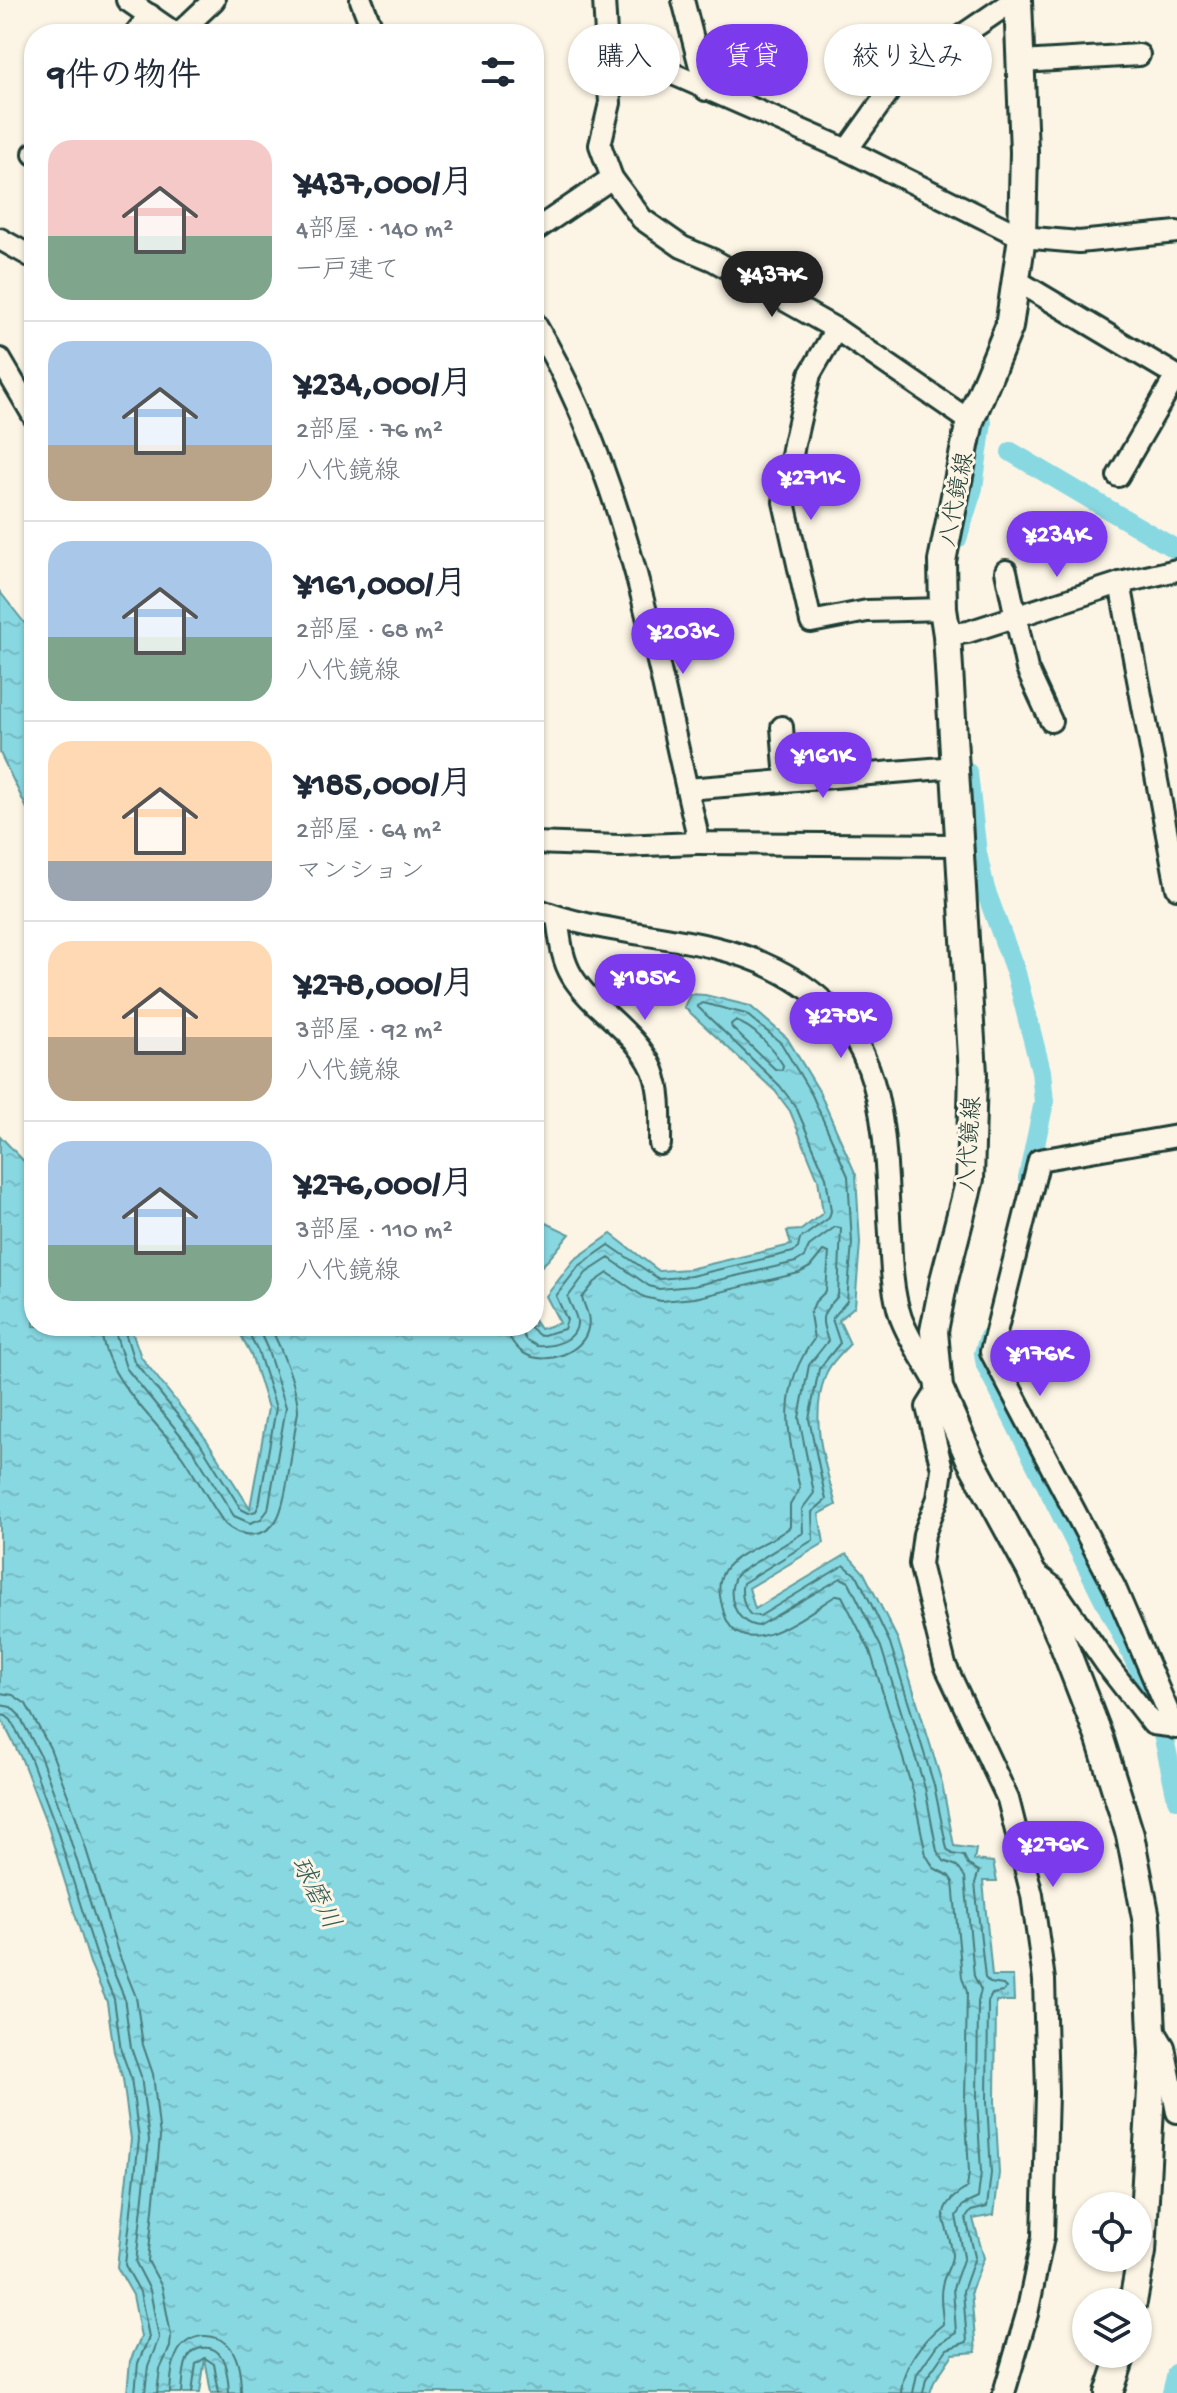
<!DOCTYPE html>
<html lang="ja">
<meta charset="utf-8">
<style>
body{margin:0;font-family:"Gochi Hand","Klee One",sans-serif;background:#f2f2f3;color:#1f2937;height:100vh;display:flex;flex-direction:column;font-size:30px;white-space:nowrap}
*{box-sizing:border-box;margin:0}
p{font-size:26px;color:#747a83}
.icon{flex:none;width:44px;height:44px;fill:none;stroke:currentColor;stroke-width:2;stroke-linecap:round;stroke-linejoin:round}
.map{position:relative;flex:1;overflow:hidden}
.details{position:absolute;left:24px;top:24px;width:520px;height:1312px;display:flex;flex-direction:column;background:#fff;border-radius:32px;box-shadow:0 2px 6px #0004}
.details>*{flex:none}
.hud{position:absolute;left:568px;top:24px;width:488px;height:72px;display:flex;gap:16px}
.tools{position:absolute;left:1072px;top:2192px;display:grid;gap:16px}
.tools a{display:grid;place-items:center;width:80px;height:80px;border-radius:50%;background:#fff;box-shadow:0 2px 6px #0004;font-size:40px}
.price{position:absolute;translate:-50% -68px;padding:0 18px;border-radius:28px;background:#7c3aed;color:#fff;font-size:26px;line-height:52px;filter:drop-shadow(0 2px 4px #0008)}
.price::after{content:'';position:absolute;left:50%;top:48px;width:24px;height:18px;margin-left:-12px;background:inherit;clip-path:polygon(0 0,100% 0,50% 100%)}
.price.active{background:#222;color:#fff}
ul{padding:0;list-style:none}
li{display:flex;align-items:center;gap:24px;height:200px;padding:0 24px}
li+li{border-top:2px solid #e0e1e3}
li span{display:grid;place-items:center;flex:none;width:224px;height:160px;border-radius:24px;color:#555}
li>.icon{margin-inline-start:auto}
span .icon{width:96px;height:96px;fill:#fffc;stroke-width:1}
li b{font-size:34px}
h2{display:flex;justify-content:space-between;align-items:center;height:96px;padding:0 24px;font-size:34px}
.pill{padding:0 28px;border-radius:36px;background:#fff;box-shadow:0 2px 6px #0004;font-size:28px;line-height:72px}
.pill.active{background:#7c3aed;color:#fff}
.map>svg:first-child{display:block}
.water{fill:url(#water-ripples);stroke:#5e9a9c;stroke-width:2}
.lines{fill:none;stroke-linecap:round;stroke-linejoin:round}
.shore{stroke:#497b7a;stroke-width:2}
.canal{stroke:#88d8e2;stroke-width:20}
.minor-casing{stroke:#1f3d34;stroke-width:26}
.major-casing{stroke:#1f3d34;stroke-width:32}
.minor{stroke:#fcf5e5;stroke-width:20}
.major{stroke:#fcf5e5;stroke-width:26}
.labels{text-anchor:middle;stroke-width:6;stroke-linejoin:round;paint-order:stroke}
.street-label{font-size:24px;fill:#1f3d34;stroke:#fcf5e5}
.water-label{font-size:26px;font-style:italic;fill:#345c57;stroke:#fcf5e5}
</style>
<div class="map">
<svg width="1177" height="2393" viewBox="0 0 1177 2393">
<defs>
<pattern id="water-ripples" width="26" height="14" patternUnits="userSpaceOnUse" patternTransform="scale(2)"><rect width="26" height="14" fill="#88d8e2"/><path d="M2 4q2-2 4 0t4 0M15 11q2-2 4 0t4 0" fill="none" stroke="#75bac2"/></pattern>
</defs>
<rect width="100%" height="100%" fill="#fcf5e5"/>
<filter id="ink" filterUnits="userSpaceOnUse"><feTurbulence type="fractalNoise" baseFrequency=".0125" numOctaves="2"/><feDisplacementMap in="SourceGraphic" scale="16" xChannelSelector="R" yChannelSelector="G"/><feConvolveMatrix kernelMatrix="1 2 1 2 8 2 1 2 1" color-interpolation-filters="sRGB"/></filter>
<g filter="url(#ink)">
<g class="water">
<polygon points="0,592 34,635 34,823 0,753"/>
<path d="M690,994L705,995L750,1006L787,1038L819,1091L856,1175L860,1243L855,1306L839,1320L850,1344C842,1352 830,1363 826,1374C809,1418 824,1462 836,1505L819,1514L824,1543L749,1588L755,1609L847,1554L864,1573L898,1640L942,1783L954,1846L976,1849L974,1860L993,1862L997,1881H983L992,1976H1013L1014,2001H996L995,2101L999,2173L994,2215L973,2219L984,2258L971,2291L976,2352L953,2354L934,2382L930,2393H211L205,2358L200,2393H127L130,2361L141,2337L133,2295L117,2267L131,2139L123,2079L114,2052L107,2002L90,1963L48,1827L22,1760L0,1716V1136L34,1172V1326H130L141,1357L206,1439L250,1508L268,1408L251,1354L236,1326H534V1320L540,1329L560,1323L546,1296L574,1260L611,1234L659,1271L689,1269L791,1245L787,1231L801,1230L823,1213L818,1179L790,1111L775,1091L684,1007Z"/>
<polygon points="534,1209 540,1220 570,1234 548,1260 534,1273"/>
</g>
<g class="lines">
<g class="shore">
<path d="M735,1021C754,1026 773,1049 783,1065L782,1070L775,1069L732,1028L731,1024Z"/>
<path d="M101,1326C103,1378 153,1416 182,1456C197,1478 209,1502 225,1524C241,1539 267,1539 278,1517C288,1497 293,1437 298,1412C298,1388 281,1348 270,1326"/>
<polyline points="113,1326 126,1368 192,1449 234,1516 250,1523 261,1519 268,1510 286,1407 267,1348 257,1326"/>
<polyline points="123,1326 134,1361 200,1443 241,1509 249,1513 256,1511 259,1505 276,1408 258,1351 245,1326"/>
<path d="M505,1326C508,1337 516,1350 527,1355C548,1365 584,1352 588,1328C591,1317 585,1308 582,1298L595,1282L608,1273L644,1297L661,1301L695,1298L799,1273L810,1267L823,1251L829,1253L826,1291L815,1302L810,1314L814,1339C778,1387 786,1434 800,1488L790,1505V1527C773,1542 736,1552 724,1571C716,1585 720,1599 724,1613C741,1669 810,1611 837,1595L842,1596L870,1651L913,1791L926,1855L934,1868L949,1876L953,1882L962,1977L967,1992L965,2100L969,2172L967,2188C927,2211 951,2224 952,2255C952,2265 943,2276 942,2286C939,2298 943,2312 943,2324C923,2340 902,2366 901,2393"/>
<path d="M517,1326L526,1340L537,1346C552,1347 578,1341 577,1321C576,1313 570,1305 568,1297L586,1273L609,1258L649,1286L659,1289L693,1286L796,1262L804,1257L809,1246L835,1227L841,1228L838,1296C820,1316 820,1316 828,1341L809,1365L799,1418L814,1493L802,1509L803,1533L738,1573C724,1590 734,1624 758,1626L841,1578L849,1582L881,1647L925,1788L937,1851L944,1861L957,1866L965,1877L974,1976L981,1990L978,2002L977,2101L981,2172L978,2198L963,2205L956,2216L964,2257L953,2288L956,2333L937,2345L917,2374L913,2393"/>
<path d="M528,1326L540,1336L564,1329L567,1320L556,1296L579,1266L609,1245L659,1279L691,1276L793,1252L798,1248L800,1239L829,1218L831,1211L826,1177L796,1107L780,1086L697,1006L703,1003L746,1014L781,1043L812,1095L848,1176L852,1243L847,1301L832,1319L840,1343L819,1369L809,1419L826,1500L812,1512L813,1540L743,1583C740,1592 744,1609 751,1615L760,1616L844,1565L858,1577L890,1643L934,1785L947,1849L952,1854L964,1856L968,1865L979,1871L975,1883L985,1978L990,1983L1003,1985L1006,1988L1003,1992L992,1994L988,2002L987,2101L991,2173L987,2207L971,2211L966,2218L975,2257L963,2291L967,2342L947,2349L926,2379L923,2393"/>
<polyline points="0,1693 13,1695 26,1704 50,1748 76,1817 118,1952 136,1997 143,2045 153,2074 160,2137 148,2261 162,2287 171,2335 170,2347 160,2369 157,2393"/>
<polyline points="0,1705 11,1707 19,1715 39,1753 64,1820 107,1956 124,1997 131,2048 141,2076 149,2140 136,2263 150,2290 159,2338 148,2366 145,2393"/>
<polyline points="0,1715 6,1716 11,1720 30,1757 55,1824 98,1960 114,1999 121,2050 131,2078 139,2139 125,2265 140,2292 149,2337 138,2363 135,2393"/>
<path d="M170,2393C171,2381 171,2366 176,2356C185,2332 218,2329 232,2350C239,2361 241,2380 241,2393"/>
<path d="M182,2393C183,2383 183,2369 187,2360C189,2354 195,2349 202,2348C226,2344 228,2376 229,2393"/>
<polyline points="192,2393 196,2364 205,2358 214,2364 219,2393"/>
</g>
<g class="canal">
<polyline points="1011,452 1177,550"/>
<polyline points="957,539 973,488 982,422"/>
<polyline points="968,773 977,853 985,889 1016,973 1041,1071 1044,1102 1028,1178"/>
<polyline points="989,1337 984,1353 986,1365 1147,1685 1160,1719"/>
<polyline points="1163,1734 1177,1799"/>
<polyline points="1172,2393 1177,2373"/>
</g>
<g class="minor-casing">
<g id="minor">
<polyline points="127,0 176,34"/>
<polyline points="361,0 374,34"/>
<polyline points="604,0 610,103 600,145 612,178 642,219 682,247 713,260 836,329 970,421"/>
<polyline points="683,0 706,90"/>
<polyline points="135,34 150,15"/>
<polyline points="178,34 214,0"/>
<polyline points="607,53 639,59 847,150 1022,237 1079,242 1177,232"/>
<polyline points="1021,62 1139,55"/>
<polyline points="847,150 898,79 1014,0"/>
<polyline points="34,154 34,153"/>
<polyline points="534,231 612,178"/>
<polyline points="0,239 34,258"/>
<polyline points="1016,280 1177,376"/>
<path d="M534,322C627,476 655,656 696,828L697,843L959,845"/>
<polyline points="836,329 810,374 794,444 784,502 811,622 867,611 943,609"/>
<polyline points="0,359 34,417"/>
<polyline points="1118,476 1176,376"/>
<polyline points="1006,571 1027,669 1051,721"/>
<polyline points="1120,583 1177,888"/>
<polyline points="947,635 968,632 1120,583 1177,570"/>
<polyline points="782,727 786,781"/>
<polyline points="687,789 955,767"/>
<polyline points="534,843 619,846 697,843"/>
<path d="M534,908C609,939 703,932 775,969C890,1027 883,1122 890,1234C891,1262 892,1292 901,1318C910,1342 927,1365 939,1388L927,1407L942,1469L938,1498L924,1534L920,1564L945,1665L1008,1799L1032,1895L1044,1980L1047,2093L1043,2237L1027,2314L1004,2393"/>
<path d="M557,917C560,937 561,958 572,976C593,1010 636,1031 653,1070C662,1092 660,1120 660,1144"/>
<polyline points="1032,1571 1053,1587 1107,1665 1153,1724 1177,1727"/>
<polyline points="1175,1728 1115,1588 991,1352 1039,1160 1177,1136"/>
<polyline points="1155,2032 1164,2047 1177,2112"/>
</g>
</g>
<g class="major-casing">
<g id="major">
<polyline points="1018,0 1024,152 1022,237 1009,327 970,421 942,561 943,609 947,635 973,1074 970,1179 944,1280 934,1331 939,1388 970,1459 1030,1569 1061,1638 1100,1739 1130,1835 1147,1923 1153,2054 1142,2252 1133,2302"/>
<polyline points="1109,2393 1122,2354"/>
</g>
</g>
<use href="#minor" class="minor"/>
<use href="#major" class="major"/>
</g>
</g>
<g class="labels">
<g class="street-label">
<text transform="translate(955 499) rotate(-79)" y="8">八代鏡線</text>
<text transform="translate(968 1144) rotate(-86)" y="8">八代鏡線</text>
</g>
<g class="water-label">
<text transform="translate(317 1892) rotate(63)" y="9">球磨川</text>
</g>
</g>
</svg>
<div class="tools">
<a><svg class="icon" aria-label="locate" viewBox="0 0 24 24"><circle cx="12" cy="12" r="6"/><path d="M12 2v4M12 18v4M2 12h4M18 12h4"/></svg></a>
<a><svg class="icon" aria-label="layers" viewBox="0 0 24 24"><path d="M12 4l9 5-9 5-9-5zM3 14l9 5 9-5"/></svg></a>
</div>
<b class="price active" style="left:772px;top:319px">¥437K</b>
<b class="price" style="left:811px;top:522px">¥271K</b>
<b class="price" style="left:1057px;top:579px">¥234K</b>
<b class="price" style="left:683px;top:676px">¥203K</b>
<b class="price" style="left:823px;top:800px">¥161K</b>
<b class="price" style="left:645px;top:1022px">¥185K</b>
<b class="price" style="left:841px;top:1060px">¥278K</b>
<b class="price" style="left:1040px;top:1398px">¥176K</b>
<b class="price" style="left:1053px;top:1889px">¥276K</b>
<div class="hud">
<a class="pill">購入</a>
<a class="pill active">賃貸</a>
<a class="pill">絞り込み</a>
</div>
<section class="details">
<h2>9件の物件<svg class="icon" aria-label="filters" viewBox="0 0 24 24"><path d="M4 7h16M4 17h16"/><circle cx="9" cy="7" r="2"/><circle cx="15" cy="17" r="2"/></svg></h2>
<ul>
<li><span style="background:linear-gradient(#f6c9c9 60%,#7fa58c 0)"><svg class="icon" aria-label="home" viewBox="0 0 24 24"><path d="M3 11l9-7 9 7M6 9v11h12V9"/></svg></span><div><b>¥437,000/月</b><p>4部屋 · 140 m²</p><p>一戸建て</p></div></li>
<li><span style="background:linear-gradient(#a9c7e8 65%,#b9a48a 0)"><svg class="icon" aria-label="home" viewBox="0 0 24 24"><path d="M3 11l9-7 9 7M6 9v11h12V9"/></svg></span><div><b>¥234,000/月</b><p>2部屋 · 76 m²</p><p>八代鏡線</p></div></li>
<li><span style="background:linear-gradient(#a9c7e8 60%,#7fa58c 0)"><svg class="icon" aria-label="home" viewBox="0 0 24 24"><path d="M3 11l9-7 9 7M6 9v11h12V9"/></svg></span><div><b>¥161,000/月</b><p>2部屋 · 68 m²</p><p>八代鏡線</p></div></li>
<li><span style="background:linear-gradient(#ffd9b3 75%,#9aa5b1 0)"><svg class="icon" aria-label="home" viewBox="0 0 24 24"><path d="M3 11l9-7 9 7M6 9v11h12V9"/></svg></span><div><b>¥185,000/月</b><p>2部屋 · 64 m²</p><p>マンション</p></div></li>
<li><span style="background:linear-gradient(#ffd9b3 60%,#b9a48a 0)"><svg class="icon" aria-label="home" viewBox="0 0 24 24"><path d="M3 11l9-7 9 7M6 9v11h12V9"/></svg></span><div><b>¥278,000/月</b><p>3部屋 · 92 m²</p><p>八代鏡線</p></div></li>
<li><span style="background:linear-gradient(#a9c7e8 65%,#7fa58c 0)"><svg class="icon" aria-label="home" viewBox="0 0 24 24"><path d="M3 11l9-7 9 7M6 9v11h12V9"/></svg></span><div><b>¥276,000/月</b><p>3部屋 · 110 m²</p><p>八代鏡線</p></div></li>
</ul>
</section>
</div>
